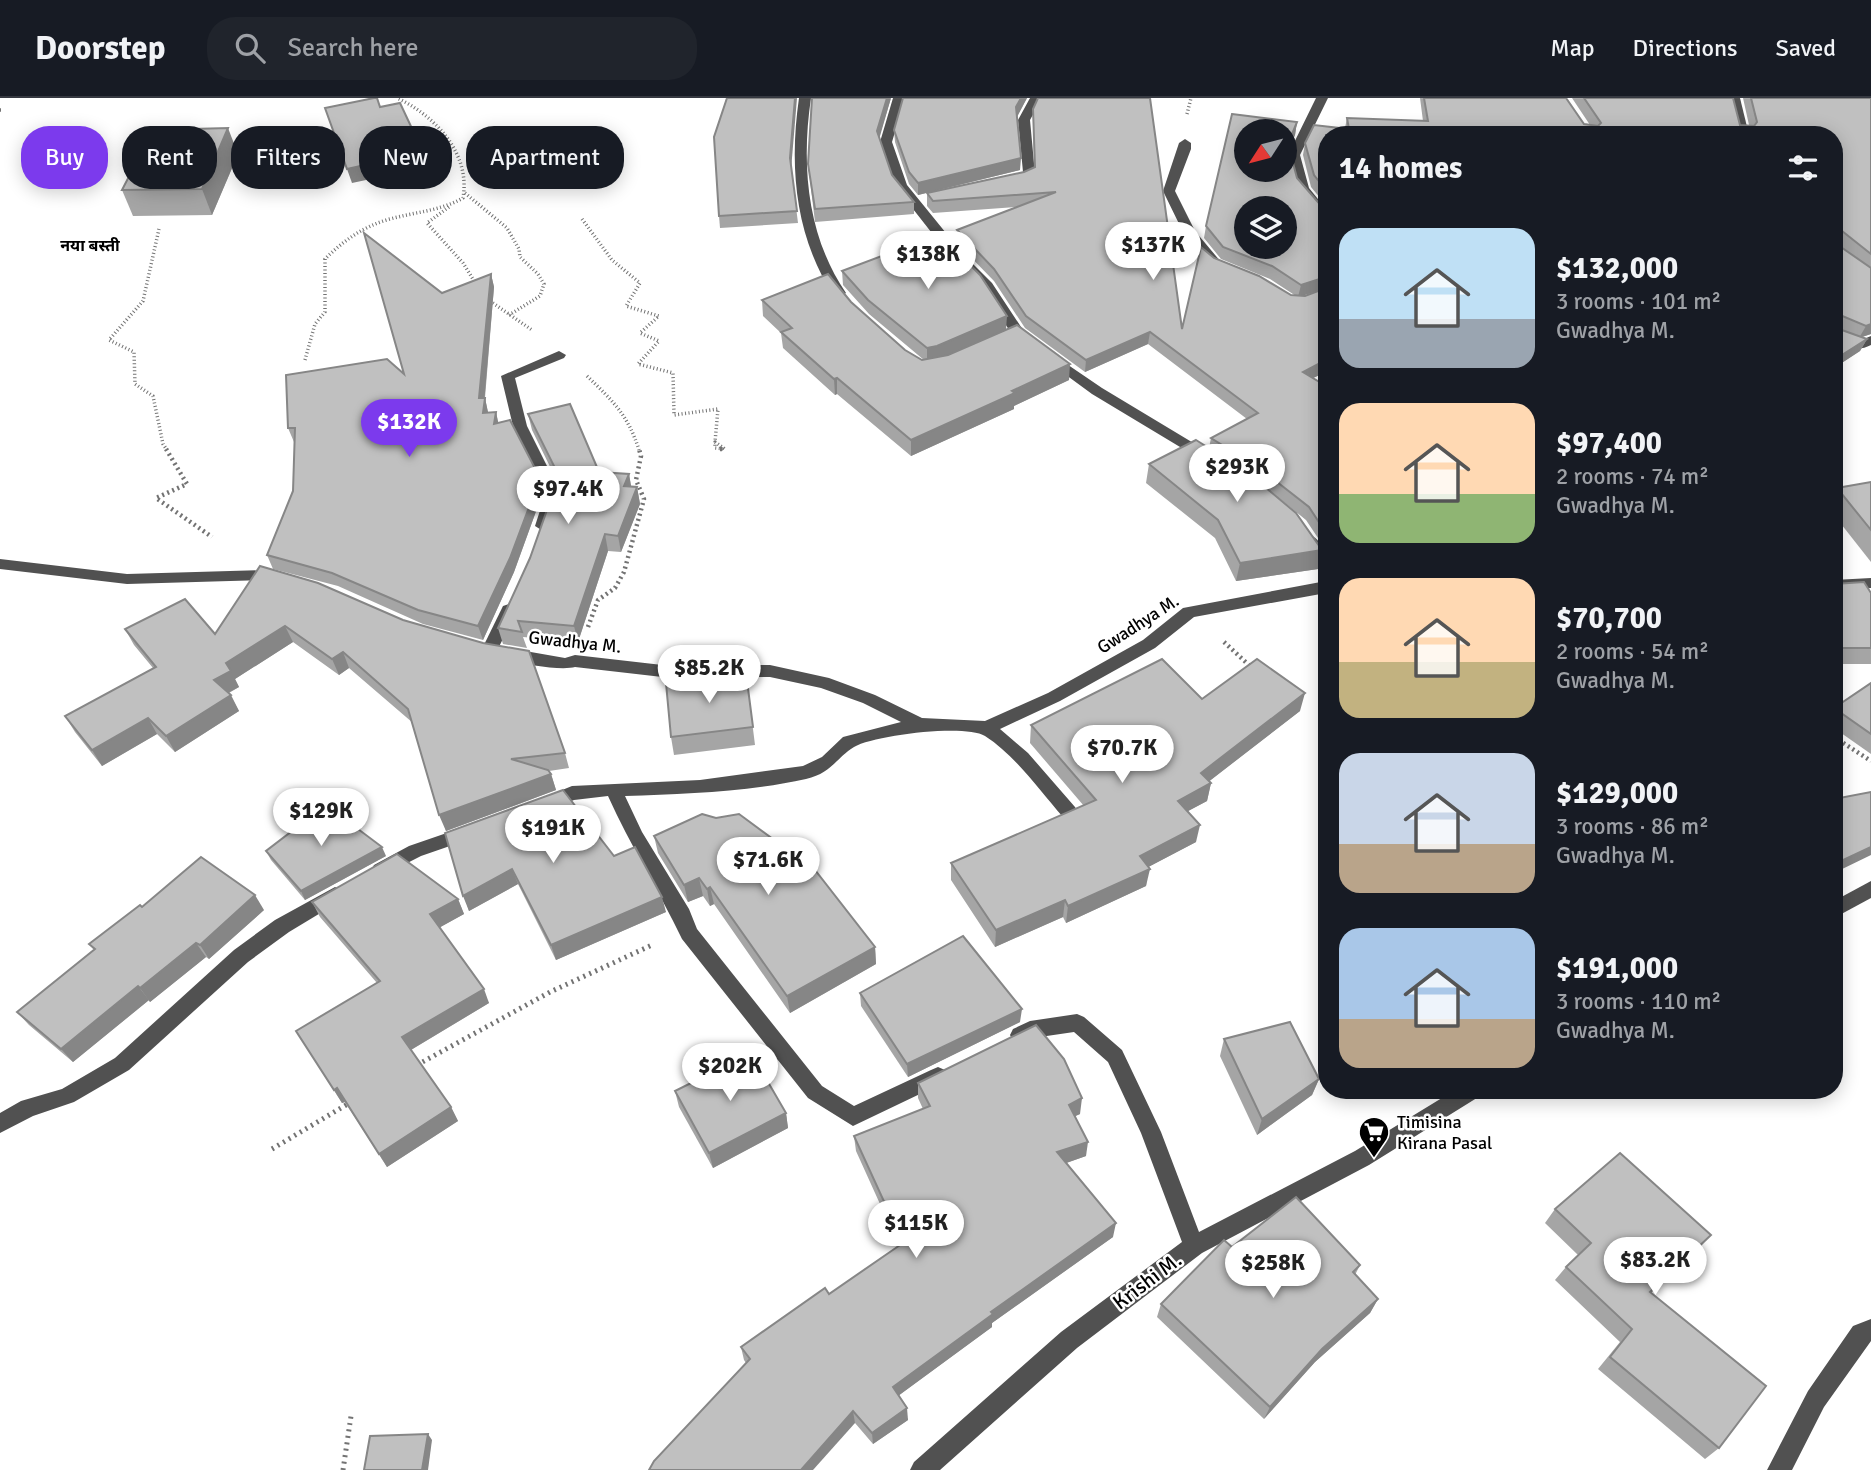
<!DOCTYPE html>
<meta charset="utf-8">
<style>
body{margin:0;font-family:Signika,"Noto Sans Devanagari",sans-serif;background:#20242c;color:#f1f3f6;height:100vh;display:flex;flex-direction:column;font-size:26px;white-space:nowrap}
*{box-sizing:border-box;margin:0}
p{font-size:23px;color:#9ea1a6}
.icon{flex:none;width:38px;height:38px;fill:none;stroke:currentColor;stroke-width:2;stroke-linecap:round;stroke-linejoin:round}
.map{position:relative;flex:1;overflow:hidden}
.drawer{position:absolute;left:1318px;top:28px;width:525px;height:973px;display:flex;flex-direction:column;background:#171b24;border-radius:28px;box-shadow:0 4px 18px #0003}
.drawer>*{flex:none}
.guide{position:absolute;left:21px;top:28px;width:665px;height:63px;display:flex;gap:14px}
.needle{width:46px;rotate:234deg}
.buttons{position:absolute;left:1234px;top:21px;display:grid;gap:14px}
.buttons a{display:grid;place-items:center;width:63px;height:63px;border-radius:50%;background:#171b24;box-shadow:0 4px 18px #0003;font-size:35px}
.price{position:absolute;translate:-50% -60px;padding:0 16px;border-radius:24px;background:#fff;color:#222;font-size:23px;line-height:46px;filter:drop-shadow(0 2px 4px #0008)}
.price::after{content:'';position:absolute;left:50%;top:42px;width:21px;height:16px;margin-left:-10px;background:inherit;clip-path:polygon(0 0,100% 0,50% 100%)}
.price.active{background:#7c3aed;color:#fff}
ul{padding:0;list-style:none}
li{display:flex;align-items:center;gap:21px;height:175px;padding:0 21px}
li span{display:grid;place-items:center;flex:none;width:196px;height:140px;border-radius:21px;color:#555}
li>.icon{margin-inline-start:auto}
span .icon{width:84px;height:84px;fill:#fffc;stroke-width:1}
li b{font-size:30px}
h2{display:flex;justify-content:space-between;align-items:center;height:84px;padding:0 21px;font-size:30px}
.pill{padding:0 24px;border-radius:28px;background:#171b24;box-shadow:0 4px 18px #0003;font-size:24px;line-height:63px}
.pill.active{background:#7c3aed;color:#fff}
header{display:flex;align-items:center;gap:42px;box-sizing:border-box;height:98px;padding:0 35px;background:#171b24;border-bottom:2px solid #363941}
header strong{font-size:33px}
nav{display:flex;gap:38px;margin-inline-start:auto;font-size:24px}
.search{width:490px;height:63px;background:#20242c;display:flex;align-items:center;gap:18px;box-sizing:border-box;padding:0 24px;border-radius:28px;color:#9ea1a6;font-size:26px}
.map>svg:first-child{display:block}
.lines{fill:none;stroke-linecap:round;stroke-linejoin:round}
.path-far2{stroke:#737373;stroke-width:3.5;stroke-dasharray:1 2.5;stroke-linecap:butt}
.path-far1{stroke:#737373;stroke-width:4.5;stroke-dasharray:2 3.5;stroke-linecap:butt}
.path{stroke:#737373;stroke-width:5;stroke-dasharray:2 4.5;stroke-linecap:butt}
.minor{fill:#515151;fill-rule:evenodd}
.wall{fill:#a5a5a5;fill-rule:evenodd}
.shaded-wall{fill:#868686}
.building{fill:#c0c0c0;stroke:#868686;stroke-width:2;fill-rule:evenodd}
.labels{text-anchor:middle;stroke-width:5;stroke-linejoin:round;paint-order:stroke}
.far-neighbourhood-label{font-size:16px;font-weight:bold;fill:#000;stroke:#fff}
.street-label{font-size:18px;fill:#000;stroke:#fff}
.poi-label{font-size:18px;fill:#000;stroke:#fff;text-anchor:start}
.near-street-label{font-size:21px;fill:#000;stroke:#fff}
</style>
<header>
<strong>Doorstep</strong>
<div class="search"><svg class="icon" aria-label="search" viewBox="0 0 24 24"><circle cx="10" cy="10" r="6"/><path d="M15 15l6 6"/></svg>Search here</div>
<nav><a>Map</a><a>Directions</a><a>Saved</a></nav>
</header>
<div class="map">
<svg width="1871" height="1372" viewBox="0 0 1871 1372">
<rect width="100%" height="100%" fill="#fff"/>
<g class="lines">
<g class="path-far2">
<polyline points="0,12 3,12"/>
<polyline points="1187,16 1191,0"/>
<polyline points="465,95 507,130 519,151 520,159 538,176 544,186 540,198 509,217"/>
<polyline points="449,109 427,125 463,165 476,186"/>
<polyline points="582,121 612,162 640,185 626,208 659,218 640,235 659,243 638,266 673,275 674,317 718,311 715,344"/>
<polyline points="159,131 143,203 109,242 134,254 135,286 153,298 163,346 167,352"/>
<polyline points="490,203 532,232"/>
<path d="M305,262L315,226L325,214V161C343,143 364,128 390,121C415,114 440,113 463,100C471,55 434,17 397,0"/>
<path d="M587,278C613,303 628,317 639,352"/>
<polygon points="715,344 725,351 715,350"/>
</g>
<g class="path-far1">
<polyline points="166,351 187,386 156,400 212,439"/>
<polyline points="720,351 724,351"/>
<polyline points="588,529 598,502 615,490 624,474 644,401 636,382 641,358 639,351"/>
<polyline points="1224,544 1251,569"/>
<polyline points="1834,639 1871,663"/>
</g>
<g class="path">
<polyline points="417,967 550,894 652,847"/>
<polyline points="272,1051 351,1004"/>
<polyline points="343,1372 351,1318"/>
</g>
<g class="minor">
<path d="M799,0H811C801,67 807,138 846,195L839,199L834,198C795,139 789,69 799,0Z"/>
<polygon points="893,0 905,0 892,44 907,87 963,156 992,185 1025,235 1023,238 1013,238 982,190 953,162 895,88 880,44"/>
<polygon points="1030,0 1042,0 1030,22 1035,76 1012,86 1006,82 1023,74 1018,22"/>
<polygon points="1316,0 1328,0 1300,57 1309,90 1326,111 1326,122 1322,121 1297,91 1288,57"/>
<polygon points="1728,0 1740,0 1749,37 1737,37"/>
<polygon points="1185,41 1191,45 1191,51 1175,93 1195,133 1221,164 1221,170 1211,170 1183,134 1163,93 1179,45"/>
<path d="M1834,232L1859,243L1871,238V247C1856,255 1848,248 1834,241Z"/>
<polygon points="559,253 566,257 564,260 515,280 527,328 560,394 551,428 543,433 535,428 546,394 513,328 501,278"/>
<polygon points="1052,256 1102,290 1210,355 1212,358 1210,361 1200,361 1092,296 1047,263 1045,260"/>
<path d="M1308,436C1323,441 1326,458 1326,472L1321,471L1300,441Z"/>
<polygon points="0,461 127,476 268,472 282,476 284,480 276,485 267,482 127,486 0,471"/>
<polygon points="1871,480 1871,490 1834,492 1834,482"/>
<path d="M1326,483V495L1194,519L1155,550L1060,603L1000,631L1028,655L1075,709L1078,714L1075,719H1063C1039,692 1016,658 985,638C965,626 875,637 854,649C836,660 832,675 806,681C747,694 685,696 625,698L642,734L689,811L697,831L822,988L854,1008L931,972L938,969L945,972L948,978L945,984L853,1028L808,1000L682,841C659,793 630,747 608,698L574,702L546,713L540,711L537,706L540,701L572,688L700,682L803,668L822,659L843,639L901,624L863,605L821,590L770,579L671,580L575,569C562,573 507,566 500,556L508,550L565,560L575,557L671,568L770,567L829,580L875,597L922,620L985,623L1048,595L1143,542L1183,510Z"/>
<polygon points="509,506 517,512 497,553 495,557 483,557 481,553 503,508"/>
<polygon points="467,728 473,730 476,735 473,740 421,758 380,779 374,777 371,772 374,767 409,748"/>
<polygon points="1871,783 1871,800 1834,820 1834,803"/>
<polygon points="335,789 342,792 344,797 342,802 289,834 248,864 129,972 74,1004 33,1018 0,1035 0,1015 21,1003 62,991 115,960 234,852 275,822"/>
<polygon points="1077,916 1084,919 1122,952 1161,1034 1199,1134 1355,1053 1455,992 1483,992 1480,998 1369,1067 1202,1155 1077,1250 940,1372 910,1372 914,1364 1061,1234 1182,1144 1141,1035 1108,964 1074,934 1033,940 1020,946 1013,943 1010,937 1013,931 1030,923"/>
<polygon points="1871,1221 1871,1243 1824,1309 1792,1372 1767,1372 1808,1293 1853,1228"/>
</g>
</g>
<g class="wall">
<polygon points="891,0 879,39 892,77 914,104 914,116 815,124 808,66"/>
<polygon points="903,0 1027,0 1017,18 1020,72 918,97 909,86 895,44 894,32"/>
<polygon points="1420,0 1566,0 1584,26 1590,27 1572,0 1733,0 1740,27 1749,27 1743,0 1871,0 1871,236 1862,239 1867,241 1860,253 1834,270 1834,37 1326,37 1326,107 1311,89 1303,57 1305,45 1314,27 1345,30 1347,20 1423,23"/>
<path d="M1033,11L1182,231L1214,160L1291,197L1296,198L1270,181L1221,161L1204,140L1206,128L1297,24L1295,37L1289,50L1297,80L1323,110L1326,111V274L1313,280L1326,288V452L1306,422L1280,401L1318,471L1236,483L1215,440L1146,385L1149,366L1209,350L1211,340L1247,321L1148,246L1085,274L1025,230L994,183L956,144L957,132L1016,109L933,115L927,108V95L1024,74L1034,70ZM1325,191L1305,198H1301Z"/>
<polygon points="238,56 212,117 133,118 122,92"/>
<polygon points="791,69 798,125 720,130 719,118"/>
<polygon points="842,173 1006,232 1069,282 1014,308 1014,311 911,358 837,296 835,297 783,250 781,235 763,218 762,202 851,204 905,252 922,262 924,262 869,216 843,187"/>
<polygon points="491,176 494,189 485,300 488,315 496,314 498,325 543,394 514,474 483,542 423,526 338,488 273,471 267,457 293,393 295,344 294,344 288,330 404,276 442,195"/>
<polygon points="528,316 599,374 629,376 631,389 637,389 640,406 621,454 608,453 578,544 523,539 527,550 503,546 498,530 530,460 557,383 532,332"/>
<polygon points="1871,384 1871,464 1834,417 1834,394 1837,390"/>
<polygon points="260,468 565,655 569,670 549,673 551,676 556,692 446,733 413,625 349,570 339,577 293,544 235,581 239,589 229,595 239,613 175,654 157,636 102,668 75,634 65,618 153,570 134,547 125,531 215,536"/>
<polygon points="1834,486 1871,495 1871,566 1834,566"/>
<polygon points="746,575 755,647 674,657 671,639"/>
<polygon points="1871,585 1871,656 1834,630 1834,610"/>
<polygon points="1202,601 1300,613 1209,683 1211,685 1207,703 1188,713 1196,744 1148,769 1146,788 1066,825 1063,819 995,849 951,782 951,765 1084,708 1030,645 1031,627"/>
<polygon points="445,735 614,758 666,814 556,862 518,786 469,813"/>
<polygon points="654,738 875,849 876,866 790,915 714,806 710,808 703,798 688,804 658,755"/>
<polygon points="266,753 386,758 305,802 271,762"/>
<polygon points="458,801 464,816 440,829 489,905 411,952 451,1009 458,1023 387,1069 345,1004 342,1005 296,933 377,885 320,819 312,804"/>
<polygon points="142,809 264,812 209,861 206,859 150,904 149,902 73,964 29,927 17,914 94,852 89,846"/>
<polygon points="860,895 1020,924 908,979 861,908"/>
<polygon points="1224,941 1319,981 1312,997 1257,1037 1220,958"/>
<polygon points="918,985 1080,1016 1075,1018 1086,1058 1066,1065 1113,1139 992,1225 992,1229 899,1297 908,1322 873,1346 855,1325 746,1265 744,1262 741,1249 829,1196 899,1148 856,1053 854,1038 923,1011 918,1000"/>
<polygon points="675,993 786,1015 788,1030 713,1070 679,1009"/>
<polygon points="1555,1111 1711,1137 1698,1151 1651,1195 1719,1350 1705,1361 1598,1271 1620,1244 1555,1182 1566,1169 1578,1157 1545,1125"/>
<polygon points="1232,1149 1360,1167 1355,1177 1378,1201 1370,1215 1315,1264 1264,1321 1157,1219 1161,1206"/>
</g>
<g class="shaded-wall">
<polygon points="795,0 797,0 791,72 790,60"/>
<polygon points="887,0 891,0 878,45 877,33"/>
<polygon points="1021,0 1027,0 1016,21 1016,9"/>
<polygon points="1297,24 1295,37 1285,58 1288,46"/>
<polygon points="228,30 238,56 212,117 202,91"/>
<polygon points="423,54 427,69 352,85 347,71"/>
<polygon points="1021,60 1020,72 918,97 918,85"/>
<polygon points="491,176 494,189 484,306 485,300 488,314 487,329 479,300"/>
<polygon points="1326,179 1325,191 1298,199 1301,187"/>
<polygon points="1007,218 1006,232 937,262 927,264 927,250"/>
<polygon points="1871,226 1871,236 1859,240 1866,228"/>
<polygon points="1150,234 1148,246 1085,274 1086,262"/>
<polygon points="1867,241 1860,253 1834,270 1834,262"/>
<polygon points="1326,262 1326,274 1300,286 1303,274"/>
<polygon points="1070,266 1069,282 1014,308 1014,311 911,358 911,342"/>
<polygon points="837,280 837,296 835,297 834,281"/>
<polygon points="1839,289 1834,299 1834,292"/>
<polygon points="496,314 499,328 494,326"/>
<polygon points="629,376 632,393 624,388"/>
<polygon points="540,380 543,394 514,474 483,542 478,528"/>
<polygon points="637,389 640,406 621,454 618,438"/>
<polygon points="605,436 608,453 578,544 574,528"/>
<polygon points="1322,452 1318,471 1236,483 1240,465"/>
<polygon points="285,528 293,544 235,581 239,589 222,598 214,582 226,565"/>
<polygon points="343,554 349,570 339,577 332,561"/>
<polygon points="1305,595 1300,613 1198,692 1211,685 1207,703 1175,720 1178,703 1201,675"/>
<polygon points="231,597 239,613 175,654 166,638"/>
<polygon points="148,620 157,636 102,668 92,652"/>
<polygon points="551,676 556,692 446,733 439,717"/>
<polygon points="1200,727 1196,744 1137,775 1140,758"/>
<polygon points="382,749 386,758 305,802 301,793"/>
<polygon points="1871,749 1871,757 1836,774 1834,777 1834,770 1839,764"/>
<polygon points="512,771 518,786 469,813 463,798"/>
<polygon points="1150,771 1146,788 1066,825 1068,808"/>
<polygon points="699,780 703,798 688,804 684,787"/>
<polygon points="710,789 714,806 710,808 707,791"/>
<polygon points="255,797 264,812 209,861 200,847"/>
<polygon points="662,799 666,814 556,862 551,847"/>
<polygon points="458,801 464,816 437,831 430,816"/>
<polygon points="1065,802 1063,819 995,849 996,832"/>
<polygon points="196,845 206,859 150,904 140,890"/>
<polygon points="875,849 876,866 790,915 787,898"/>
<polygon points="138,888 149,902 73,964 61,951"/>
<polygon points="484,891 489,905 409,953 402,939"/>
<polygon points="1022,911 1020,924 908,979 907,966"/>
<polygon points="1319,981 1312,997 1257,1037 1262,1021"/>
<polygon points="337,990 345,1004 342,1005 334,992"/>
<polygon points="1082,1000 1080,1016 1067,1022 1069,1007"/>
<polygon points="451,1009 458,1023 387,1069 379,1056"/>
<polygon points="786,1015 788,1030 713,1070 709,1055"/>
<polygon points="1088,1044 1086,1058 1055,1069 1057,1054"/>
<polygon points="1116,1125 1113,1139 992,1225 992,1229 894,1301 893,1289 991,1214"/>
<polygon points="1711,1137 1698,1151 1637,1207 1650,1194"/>
<polygon points="1378,1201 1370,1215 1315,1264 1264,1321 1270,1309 1322,1251"/>
<polygon points="907,1310 908,1322 873,1346 872,1335"/>
<polygon points="853,1313 855,1325 813,1372 801,1372"/>
<polygon points="428,1336 432,1342 428,1372 422,1372"/>
</g>
<g class="building">
<polygon points="374,0 377,0 380,9 400,5 423,54 347,71 325,10"/>
<polygon points="727,0 795,0 790,60 797,113 719,118 714,39"/>
<polygon points="812,0 887,0 877,33 892,77 914,104 815,111 808,66"/>
<polygon points="903,0 1021,0 1016,9 1021,60 918,85 909,74 894,32"/>
<polygon points="1038,0 1150,0 1182,231 1201,149 1214,160 1259,178 1291,197 1305,198 1326,190 1326,262 1303,274 1326,288 1326,435 1309,409 1259,370 1211,340 1258,315 1150,234 1086,262 1026,218 994,171 957,132 1056,94 933,103 927,95 1024,74 1035,69 1033,11"/>
<polygon points="1424,0 1566,0 1584,26 1598,28 1601,25 1584,0 1733,0 1740,27 1754,28 1757,24 1751,0 1871,0 1871,156 1842,133 1838,133 1838,147 1871,170 1871,226 1866,228 1840,217 1839,231 1867,241 1834,262 1834,37 1326,37 1326,92 1314,77 1305,45 1314,27 1349,31 1347,20 1428,23"/>
<path d="M1232,16L1297,24L1288,46L1297,80L1323,110L1326,111V179L1301,187L1272,168L1223,149L1206,128ZM1246,33H1284V72H1246ZM1246,110H1284V149H1246Z"/>
<polygon points="228,30 202,91 122,92 153,32"/>
<polygon points="364,135 442,195 491,176 479,300 485,300 483,315 496,314 494,326 510,322 540,380 510,460 478,528 418,512 332,475 267,457 293,393 295,330 288,330 286,277 387,261 404,276"/>
<polygon points="940,136 980,177 1007,218 937,248 927,250 868,202 842,173"/>
<polygon points="828,176 851,204 905,252 922,262 948,257 1017,227 1070,266 1012,293 1015,295 911,342 837,280 834,281 781,234 792,230 762,202"/>
<polygon points="1834,285 1839,289 1834,292"/>
<polygon points="570,306 599,374 629,376 624,388 637,389 618,438 605,436 574,528 518,523 522,534 498,530 530,460 559,378 528,316"/>
<polygon points="1196,342 1247,374 1296,415 1322,452 1240,465 1218,422 1149,366"/>
<polygon points="1871,384 1871,432 1837,390"/>
<polygon points="260,468 318,485 403,522 483,545 529,553 565,655 511,661 548,672 551,676 439,717 408,611 343,554 332,561 285,528 226,565 231,573 214,582 231,597 166,638 148,620 92,652 65,618 156,569 125,531 185,501 215,536"/>
<polygon points="1864,484 1871,495 1871,550 1834,550 1834,486"/>
<polygon points="1162,561 1202,601 1257,561 1305,595 1201,675 1211,685 1178,703 1200,727 1140,758 1150,771 1068,808 1065,802 996,832 951,765 1096,702 1031,627"/>
<polygon points="746,575 753,629 671,639 666,585"/>
<polygon points="1871,585 1871,636 1834,610"/>
<polygon points="563,692 614,758 635,749 662,799 551,847 512,771 463,798 445,735"/>
<polygon points="1871,694 1871,749 1839,764 1841,767 1834,770 1834,701"/>
<polygon points="326,707 382,749 301,793 266,753"/>
<polygon points="702,716 716,720 739,716 815,772 875,849 787,898 710,789 707,791 699,780 684,787 654,738"/>
<polygon points="397,756 458,801 430,816 484,891 402,939 451,1009 379,1056 337,990 334,992 296,933 380,883 312,804"/>
<polygon points="201,759 255,797 200,847 196,845 140,890 138,888 61,951 17,914 95,851 89,846 140,807 142,809"/>
<polygon points="963,838 1022,911 907,966 860,895"/>
<polygon points="1290,924 1319,981 1262,1021 1224,941"/>
<polygon points="1036,927 1064,961 1082,1000 1069,1007 1088,1044 1057,1054 1116,1125 991,1214 993,1216 893,1289 907,1310 872,1335 853,1313 801,1372 649,1372 654,1363 750,1261 741,1249 825,1190 829,1196 903,1145 854,1038 930,1008 918,985"/>
<polygon points="751,955 786,1015 709,1055 675,993"/>
<polygon points="1620,1055 1711,1137 1650,1194 1766,1288 1719,1350 1610,1259 1632,1231 1566,1169 1591,1145 1555,1111"/>
<polygon points="1296,1099 1360,1167 1353,1174 1378,1201 1322,1251 1270,1309 1161,1206 1224,1142 1232,1149"/>
<polygon points="428,1336 422,1372 364,1372 370,1338"/>
</g>
<defs>
<g id="supermarket-pin" transform="scale(1.575)"><path d="M0 17L-7.5 6A9.5 9.5 0 1 1 7.5 6Z" fill="#000" stroke="#fff"/><path d="M-6-5.5h2.5l.6 2H6L4.5 2H-2.5L-4.4-4H-6ZM-1.5 3.2a1.3 1.3 0 1 0 .1 0ZM3 3.2a1.3 1.3 0 1 0 .1 0Z" fill="#fff"/></g>
</defs>
<g fill-rule="evenodd">
<use href="#supermarket-pin" x="1374" y="1034"/>
</g>
<g class="labels">
<g class="far-neighbourhood-label">
<text x="90" y="153">नया बस्ती</text>
</g>
<g class="street-label">
<text transform="translate(1138 526) rotate(-33)" y="6">Gwadhya M.</text>
<text transform="translate(575 544) rotate(6)" y="6">Gwadhya M.</text>
</g>
<g class="poi-label">
<text x="1397" y="1030">Timisina<tspan x="1397" dy="21">Kirana Pasal</tspan></text>
</g>
<g class="near-street-label">
<text transform="translate(1147 1183) rotate(-37)" y="7">Krishi M.</text>
</g>
</g>
</svg>
<div class="buttons">
<a><svg class="needle" viewBox="-14 -14 28 28"><path d="M0-13l5 13h-10z" fill="#e53935"/><path d="M0 13l5-13h-10z" fill="#9ea1a6"/></svg></a>
<a><svg class="icon" aria-label="layers" viewBox="0 0 24 24"><path d="M12 4l9 5-9 5-9-5zM3 14l9 5 9-5"/></svg></a>
</div>
<b class="price" style="left:1153px;top:184px">$137K</b>
<b class="price" style="left:928px;top:193px">$138K</b>
<b class="price active" style="left:409px;top:361px">$132K</b>
<b class="price" style="left:1237px;top:406px">$293K</b>
<b class="price" style="left:568px;top:428px">$97.4K</b>
<b class="price" style="left:709px;top:607px">$85.2K</b>
<b class="price" style="left:1122px;top:687px">$70.7K</b>
<b class="price" style="left:321px;top:750px">$129K</b>
<b class="price" style="left:553px;top:767px">$191K</b>
<b class="price" style="left:768px;top:799px">$71.6K</b>
<b class="price" style="left:730px;top:1005px">$202K</b>
<b class="price" style="left:916px;top:1162px">$115K</b>
<b class="price" style="left:1655px;top:1199px">$83.2K</b>
<b class="price" style="left:1273px;top:1202px">$258K</b>
<div class="guide">
<a class="pill active">Buy</a>
<a class="pill">Rent</a>
<a class="pill">Filters</a>
<a class="pill">New</a>
<a class="pill">Apartment</a>
</div>
<section class="drawer">
<h2>14 homes<svg class="icon" aria-label="filters" viewBox="0 0 24 24"><path d="M4 7h16M4 17h16"/><circle cx="9" cy="7" r="2"/><circle cx="15" cy="17" r="2"/></svg></h2>
<ul>
<li><span style="background:linear-gradient(#bfe0f5 65%,#9aa5b1 0)"><svg class="icon" aria-label="home" viewBox="0 0 24 24"><path d="M3 11l9-7 9 7M6 9v11h12V9"/></svg></span><div><b>$132,000</b><p>3 rooms · 101 m²</p><p>Gwadhya M.</p></div></li>
<li><span style="background:linear-gradient(#ffd9b3 65%,#8fb573 0)"><svg class="icon" aria-label="home" viewBox="0 0 24 24"><path d="M3 11l9-7 9 7M6 9v11h12V9"/></svg></span><div><b>$97,400</b><p>2 rooms · 74 m²</p><p>Gwadhya M.</p></div></li>
<li><span style="background:linear-gradient(#ffd9b3 60%,#c2b280 0)"><svg class="icon" aria-label="home" viewBox="0 0 24 24"><path d="M3 11l9-7 9 7M6 9v11h12V9"/></svg></span><div><b>$70,700</b><p>2 rooms · 54 m²</p><p>Gwadhya M.</p></div></li>
<li><span style="background:linear-gradient(#c9d6e8 65%,#b9a48a 0)"><svg class="icon" aria-label="home" viewBox="0 0 24 24"><path d="M3 11l9-7 9 7M6 9v11h12V9"/></svg></span><div><b>$129,000</b><p>3 rooms · 86 m²</p><p>Gwadhya M.</p></div></li>
<li><span style="background:linear-gradient(#a9c7e8 65%,#b9a48a 0)"><svg class="icon" aria-label="home" viewBox="0 0 24 24"><path d="M3 11l9-7 9 7M6 9v11h12V9"/></svg></span><div><b>$191,000</b><p>3 rooms · 110 m²</p><p>Gwadhya M.</p></div></li>
</ul>
</section>
</div>
